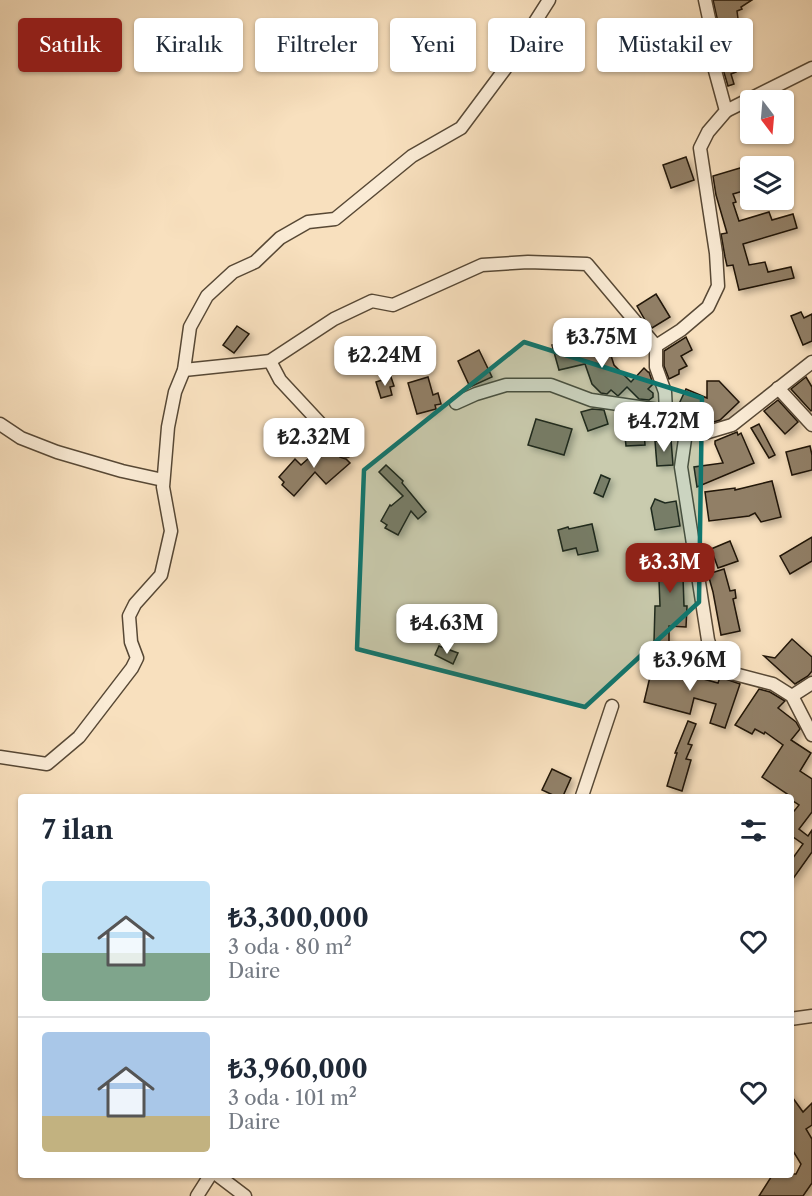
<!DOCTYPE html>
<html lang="tr">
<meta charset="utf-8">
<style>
body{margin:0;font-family:"Libre Caslon Text",serif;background:#f6f6f7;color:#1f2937;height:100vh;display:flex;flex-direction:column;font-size:22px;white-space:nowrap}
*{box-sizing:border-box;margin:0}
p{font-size:20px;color:#747a83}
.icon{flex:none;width:33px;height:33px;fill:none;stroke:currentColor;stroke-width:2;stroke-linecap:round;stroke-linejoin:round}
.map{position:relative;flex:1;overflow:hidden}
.details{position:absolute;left:18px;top:794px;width:776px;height:384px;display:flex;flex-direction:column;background:#fff;border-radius:6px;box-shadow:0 2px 4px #0004}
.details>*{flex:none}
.banner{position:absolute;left:18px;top:18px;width:777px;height:54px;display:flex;gap:12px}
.needle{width:39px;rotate:164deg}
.buttons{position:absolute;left:740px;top:90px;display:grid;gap:12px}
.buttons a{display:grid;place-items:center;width:54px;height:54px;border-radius:6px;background:#fff;box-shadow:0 2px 4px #0004;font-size:30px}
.price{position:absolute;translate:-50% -51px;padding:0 14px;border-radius:12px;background:#fff;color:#222;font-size:20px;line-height:39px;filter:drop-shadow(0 2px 3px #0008)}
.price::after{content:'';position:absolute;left:50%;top:36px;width:18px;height:14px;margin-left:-9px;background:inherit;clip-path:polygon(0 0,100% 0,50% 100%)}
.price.selected{background:#8f2418;color:#fff}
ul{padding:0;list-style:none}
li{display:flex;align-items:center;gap:18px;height:150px;padding:0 24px}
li+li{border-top:2px solid #e0e1e3}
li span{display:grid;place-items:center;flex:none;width:168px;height:120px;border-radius:6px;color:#555}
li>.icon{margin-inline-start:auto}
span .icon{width:72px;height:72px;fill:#fffc;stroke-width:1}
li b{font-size:26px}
h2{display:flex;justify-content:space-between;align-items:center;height:72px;padding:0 24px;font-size:26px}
.tag{padding:0 21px;border-radius:6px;background:#fff;box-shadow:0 2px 4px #0004;font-size:21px;line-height:54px}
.tag.selected{background:#8f2418;color:#fff}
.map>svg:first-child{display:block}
.building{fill:#917f66;stroke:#211607;stroke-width:1.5;filter:url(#shadow)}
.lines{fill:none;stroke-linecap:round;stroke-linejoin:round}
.minor-casing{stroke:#574835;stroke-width:15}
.minor{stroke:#faebd5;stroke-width:12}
.marked{fill:#0f766e;fill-opacity:0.2;stroke:#0f766e;stroke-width:4.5;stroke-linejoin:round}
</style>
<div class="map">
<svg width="812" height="1196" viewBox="0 0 812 1196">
<defs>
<filter id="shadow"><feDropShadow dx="3.5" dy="3.5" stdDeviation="3" flood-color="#0004"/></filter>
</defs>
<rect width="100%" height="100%" fill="#f8e0be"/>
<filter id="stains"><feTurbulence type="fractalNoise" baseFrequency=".00333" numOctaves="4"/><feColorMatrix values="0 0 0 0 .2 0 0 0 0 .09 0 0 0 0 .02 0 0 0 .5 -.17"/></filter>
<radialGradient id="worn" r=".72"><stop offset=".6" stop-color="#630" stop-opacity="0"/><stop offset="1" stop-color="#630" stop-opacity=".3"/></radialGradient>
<g class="building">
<polygon points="713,0 752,0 741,7 742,9 737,11 741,42 728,44 736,72 731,74 734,84 728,86 722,66 724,49"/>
<polygon points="686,157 694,180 671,188 663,165"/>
<polygon points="750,165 750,189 733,194 736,202 733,203 739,221 769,212 772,220 793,214 797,228 743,244 749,265 765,262 768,272 791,267 794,278 739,290 733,265 727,266 725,257 721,234 727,233 716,195 713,176"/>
<polygon points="656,294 670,317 652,328 645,320 637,306"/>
<polygon points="801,312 804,318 812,314 812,341 803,345 791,316"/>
<polygon points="237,326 249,334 234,353 223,345"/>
<polygon points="686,337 692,350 681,356 687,366 679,370 679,374 669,379 664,366 664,351"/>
<polygon points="572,339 573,345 591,339 596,350 608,346 614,365 631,382 644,368 648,372 649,372 653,384 648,389 653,393 653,397 649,400 639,399 627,387 618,396 611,390 607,394 601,393 592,384 585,364 559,370 552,345"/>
<polygon points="479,350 492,377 470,387 458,361"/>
<polygon points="391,377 394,386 390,387 392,395 381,398 376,382"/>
<polygon points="428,377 433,395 438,393 441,404 435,405 436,409 417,414 408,383"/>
<polygon points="806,377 812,387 812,410 811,411 791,389"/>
<polygon points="707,381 719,381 739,402 720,420 714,422 697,405 693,415 677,408 686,389 707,398"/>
<polygon points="778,400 798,422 785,434 764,411"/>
<polygon points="592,409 604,410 608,424 588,431 581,412"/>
<polygon points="643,417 645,445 626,446 625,436 631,435 630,418"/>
<polygon points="536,419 572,429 564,455 528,445"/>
<polygon points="759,424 775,455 769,458 751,428"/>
<polygon points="737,432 738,435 741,433 754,463 697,487 694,467 723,463 715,444 715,441"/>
<polygon points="671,440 673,465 657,466 655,441"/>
<polygon points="327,442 340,457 346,459 350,463 326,484 315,472 294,496 282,485 284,482 279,477 295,459 301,465"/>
<polygon points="810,446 812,455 812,470 792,475 786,452"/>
<polygon points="386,465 403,481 402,483 426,512 418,519 411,511 398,535 385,528 387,525 381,521 390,505 391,506 403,496 379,472"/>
<polygon points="601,475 610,479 603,497 594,493"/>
<polygon points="772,481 781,517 761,522 755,513 749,516 709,521 705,492 735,488 735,490"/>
<polygon points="655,499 665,503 676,501 680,526 655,530 651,508"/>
<polygon points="592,524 598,551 578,555 576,548 563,551 558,530 568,527 569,529"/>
<polygon points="812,537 812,561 790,574 780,556"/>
<polygon points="730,541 738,561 718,568 711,549"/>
<polygon points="680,545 683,577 684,606 687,606 686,627 669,626 669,642 654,642 655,606 660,606 659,580 661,580 658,547"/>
<polygon points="724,569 730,591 735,590 736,598 733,599 740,631 721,635 713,592 708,574"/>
<polygon points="792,639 812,657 812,671 808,676 795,684 764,656 775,658"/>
<polygon points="439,646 458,653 453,664 435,655"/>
<polygon points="654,660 668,663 667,669 718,683 720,677 740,684 725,728 710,723 716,704 694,698 690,714 644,702"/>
<polygon points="759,689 770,692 785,701 778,708 796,722 800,729 791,740 811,753 800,771 812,779 812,812 799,829 808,836 812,830 812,852 790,883 790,862 803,844 793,837 790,841 790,816 799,805 790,799 790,796 762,777 783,745 765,732 764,734 755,729 752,734 735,725"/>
<polygon points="688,721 696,724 688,744 692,745 686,759 691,760 682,791 667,786 677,753 675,753"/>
<polygon points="552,769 571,778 563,796 555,796 542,790"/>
<polygon points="790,1094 803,1112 812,1103 812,1125 806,1129 812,1139 812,1183 803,1196 759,1196 773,1174 796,1174 801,1164 790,1146"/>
</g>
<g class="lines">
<g class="minor-casing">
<g id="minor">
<polyline points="726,111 812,68"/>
<polyline points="270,361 280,380 346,451"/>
<polyline points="184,370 270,361 334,319 372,301 393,305 482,265 528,262 587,264 656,346"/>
<polyline points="778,388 812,425"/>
<polyline points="456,403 476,394 506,385 551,385 591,400 666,411 686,432 705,433 732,425 812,362"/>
<polyline points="666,411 665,392 656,367 656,346 681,330 708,307 718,286 716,253 700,148 708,132 726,111 714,67 716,51 705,0"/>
<polyline points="0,424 21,438 57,452 122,471 163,480"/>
<polyline points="686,432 681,467 708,640 716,664 727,672 773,684 792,696 812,735"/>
<polyline points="792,696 812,683"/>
<polyline points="0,757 47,764 79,737 132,668 137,658 131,642 129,616 135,604 161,575 171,531 163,487 168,427 175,392 184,370 190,327 207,296 233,272 255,262 280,238 308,222 335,219 412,156 461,128 505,69 549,0"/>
<polyline points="582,796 612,706"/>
<polyline points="790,1019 812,1016"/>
<polyline points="216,1174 245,1196"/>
<polyline points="197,1196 211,1174"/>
</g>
</g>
<use href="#minor" class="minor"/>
</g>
<path class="marked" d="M524,342L702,398L699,602L585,707L357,649L364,470Z"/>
<rect width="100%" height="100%" filter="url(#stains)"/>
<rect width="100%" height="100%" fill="url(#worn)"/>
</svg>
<div class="buttons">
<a><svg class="needle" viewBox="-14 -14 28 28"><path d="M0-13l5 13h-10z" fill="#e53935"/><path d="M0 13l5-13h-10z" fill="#747a83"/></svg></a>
<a><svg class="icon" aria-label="layers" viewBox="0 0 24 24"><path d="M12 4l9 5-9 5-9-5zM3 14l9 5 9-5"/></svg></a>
</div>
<b class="price" style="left:602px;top:369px">₺3.75M</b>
<b class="price" style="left:385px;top:387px">₺2.24M</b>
<b class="price" style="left:664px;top:453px">₺4.72M</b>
<b class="price" style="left:314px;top:469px">₺2.32M</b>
<b class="price selected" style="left:670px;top:594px">₺3.3M</b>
<b class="price" style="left:447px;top:655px">₺4.63M</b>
<b class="price" style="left:690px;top:692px">₺3.96M</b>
<div class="banner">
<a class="tag selected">Satılık</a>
<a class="tag">Kiralık</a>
<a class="tag">Filtreler</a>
<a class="tag">Yeni</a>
<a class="tag">Daire</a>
<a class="tag">Müstakil ev</a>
</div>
<section class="details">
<h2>7 ilan<svg class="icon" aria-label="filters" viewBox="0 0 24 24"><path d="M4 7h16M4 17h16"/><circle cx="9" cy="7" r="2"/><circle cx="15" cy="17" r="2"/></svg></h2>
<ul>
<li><span style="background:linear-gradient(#bfe0f5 60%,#7fa58c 0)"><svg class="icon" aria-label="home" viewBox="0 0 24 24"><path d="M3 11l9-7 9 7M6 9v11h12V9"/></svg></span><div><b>₺3,300,000</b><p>3 oda · 80 m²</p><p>Daire</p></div><svg class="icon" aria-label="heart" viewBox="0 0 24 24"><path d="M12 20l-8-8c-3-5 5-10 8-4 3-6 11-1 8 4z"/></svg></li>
<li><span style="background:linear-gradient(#a9c7e8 70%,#c2b280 0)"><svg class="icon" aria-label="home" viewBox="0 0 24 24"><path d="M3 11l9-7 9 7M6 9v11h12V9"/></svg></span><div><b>₺3,960,000</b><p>3 oda · 101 m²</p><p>Daire</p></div><svg class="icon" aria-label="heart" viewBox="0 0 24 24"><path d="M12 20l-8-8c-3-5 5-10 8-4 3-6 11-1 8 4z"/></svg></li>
</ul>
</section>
</div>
